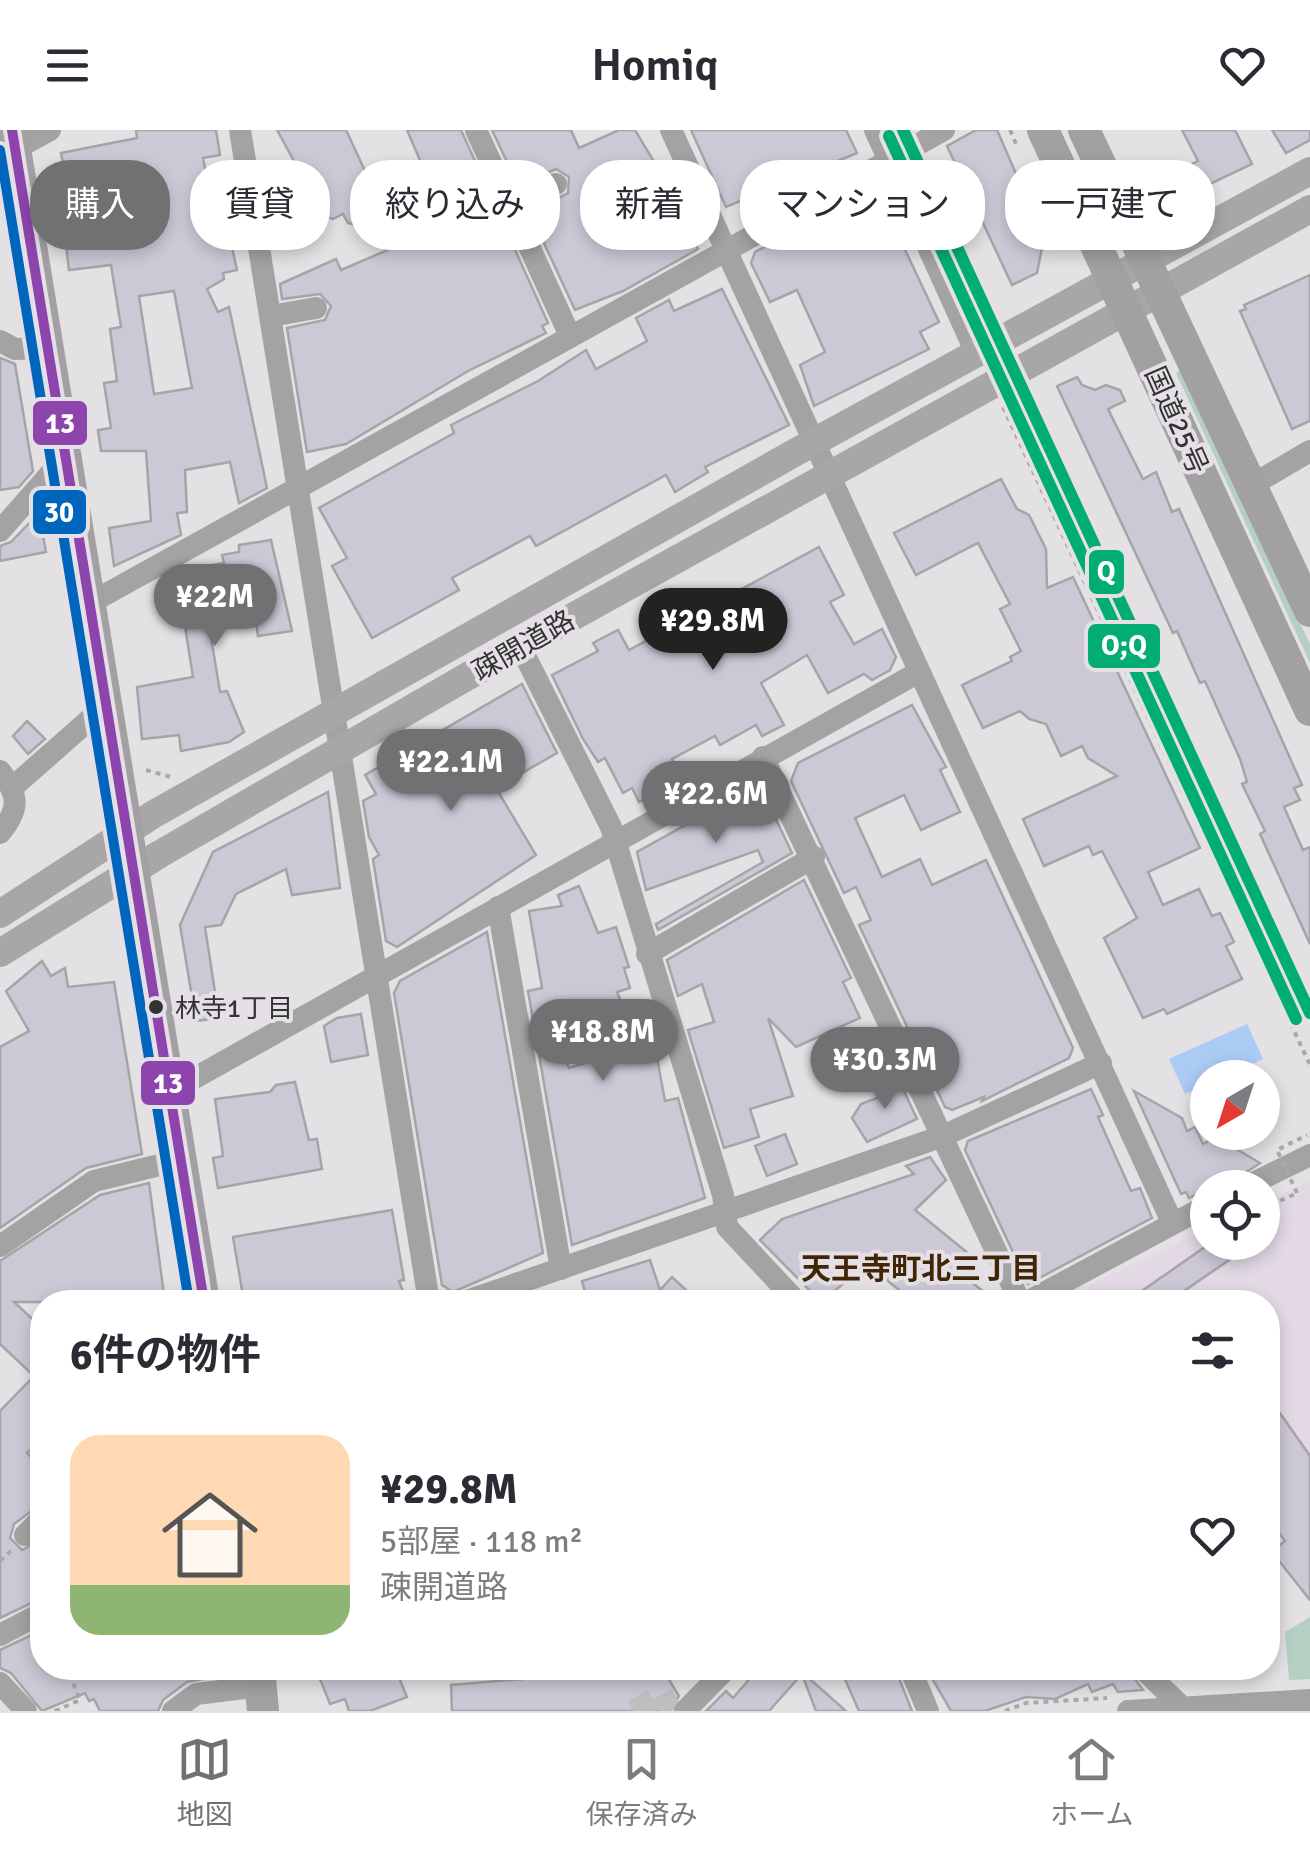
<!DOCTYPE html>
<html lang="ja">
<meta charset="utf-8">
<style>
body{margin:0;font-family:Signika,"Noto Sans JP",sans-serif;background:#f2f2f3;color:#2b2b33;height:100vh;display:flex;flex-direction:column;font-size:38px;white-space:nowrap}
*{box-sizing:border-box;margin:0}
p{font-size:32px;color:#7c7c81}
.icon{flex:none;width:55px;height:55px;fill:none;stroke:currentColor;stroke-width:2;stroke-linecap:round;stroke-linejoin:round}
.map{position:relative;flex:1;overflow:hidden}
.sheet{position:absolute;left:30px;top:1160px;width:1250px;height:390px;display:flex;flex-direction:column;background:#fff;border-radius:40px;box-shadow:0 5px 15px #0003}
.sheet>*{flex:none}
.banner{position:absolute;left:30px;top:30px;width:1250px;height:90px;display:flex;gap:20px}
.needle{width:65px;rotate:219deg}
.controls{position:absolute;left:1190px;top:930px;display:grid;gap:20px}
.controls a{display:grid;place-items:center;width:90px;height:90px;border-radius:50%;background:#fff;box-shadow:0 5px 15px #0003;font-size:50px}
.price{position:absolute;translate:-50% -85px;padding:0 22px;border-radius:35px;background:#717072;color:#fff;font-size:32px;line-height:65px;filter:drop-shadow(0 2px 5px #0008)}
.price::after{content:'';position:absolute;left:50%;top:60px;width:30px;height:22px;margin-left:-15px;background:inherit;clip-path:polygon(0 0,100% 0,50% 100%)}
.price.selected{background:#222;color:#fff}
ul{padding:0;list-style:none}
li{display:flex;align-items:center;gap:30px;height:250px;padding:0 40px}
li+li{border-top:2px solid #e1e1e2}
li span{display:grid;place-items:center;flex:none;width:280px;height:200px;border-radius:30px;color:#555}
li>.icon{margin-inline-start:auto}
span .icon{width:120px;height:120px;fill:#fffc;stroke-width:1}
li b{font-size:42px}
h2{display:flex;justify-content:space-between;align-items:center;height:120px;padding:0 40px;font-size:42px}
.chip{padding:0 35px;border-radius:40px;background:#fff;box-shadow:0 5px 15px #0003;font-size:35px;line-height:90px}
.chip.selected{background:#717072;color:#fff}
header{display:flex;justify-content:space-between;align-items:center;height:130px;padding:0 40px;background:#fff;font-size:45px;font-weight:600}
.dock{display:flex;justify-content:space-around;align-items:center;height:140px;border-top:2px solid #e1e1e2;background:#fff;font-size:28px;color:#7c7c81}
.dock a{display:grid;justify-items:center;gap:5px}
.dock .selected{color:#717072}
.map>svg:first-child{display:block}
.education{fill:#e2d9e4}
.green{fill:#b5d0c2}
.water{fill:#abcaf4}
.building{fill:#cdc8d6;stroke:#a5a4a6;stroke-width:2.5;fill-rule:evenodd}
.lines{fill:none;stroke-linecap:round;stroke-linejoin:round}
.minor-tunnel{stroke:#c0bec1;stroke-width:22;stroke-dasharray:22 11;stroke-linecap:butt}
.path{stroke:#a9a9a9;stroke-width:4;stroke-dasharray:5 5;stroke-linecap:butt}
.minor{stroke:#a4a3a3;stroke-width:22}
.major{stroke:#a8a6a8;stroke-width:28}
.highway{stroke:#a2a0a3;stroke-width:32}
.path-bridge{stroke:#a9a9a9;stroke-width:4;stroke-dasharray:5 5;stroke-linecap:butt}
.bus-1-casing{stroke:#e4e0e5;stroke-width:18}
.bus-2-casing{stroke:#e4e0e5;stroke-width:18}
.bus-1{stroke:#8e44ad;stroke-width:10}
.bus-2{stroke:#0065bd;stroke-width:10}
.rail-1-casing{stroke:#e4e0e5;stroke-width:20}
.rail-2-casing{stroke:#e4e0e5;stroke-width:20}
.rail-1{stroke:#02ad73;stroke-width:12}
.rail-2{stroke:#02ad73;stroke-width:12}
.bus-dot{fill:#343334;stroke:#e4e0e5;stroke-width:4}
.labels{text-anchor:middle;stroke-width:8;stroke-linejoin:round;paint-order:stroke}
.bus-label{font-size:26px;fill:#343334;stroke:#e4e0e5;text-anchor:start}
.street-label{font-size:28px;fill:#343334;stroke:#e4e0e5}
.neighbourhood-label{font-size:30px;font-weight:bold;fill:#412507;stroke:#e4e0e5}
.line-badge{stroke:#e4e0e5;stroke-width:4}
.badge-label{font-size:28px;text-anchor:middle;font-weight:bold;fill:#fff}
</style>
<header><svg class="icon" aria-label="menu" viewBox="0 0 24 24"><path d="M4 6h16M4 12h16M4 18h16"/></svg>Homiq<svg class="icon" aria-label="heart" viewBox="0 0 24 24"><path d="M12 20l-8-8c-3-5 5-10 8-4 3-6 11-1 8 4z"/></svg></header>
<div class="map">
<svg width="1310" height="1581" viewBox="0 0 1310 1581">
<rect width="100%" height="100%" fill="#e3e1e4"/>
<polygon class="education" points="1310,1051 1310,1451 1268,1395 1268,1172 1097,1172 1086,1157 1207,1099 1208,1112 1262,1112 1263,1073"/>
<g class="green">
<polygon points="1180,240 1310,514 1310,533 1176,243"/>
<polygon points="1310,1487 1310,1549 1289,1550 1285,1502"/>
</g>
<polygon class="water" points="1247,894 1263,929 1222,947 1208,948 1207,954 1185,964 1169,929"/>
<g class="building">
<path d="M136,0H216L220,25L203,28L212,73L219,95L227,94L237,140L223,143L224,149L207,159L218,182L229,177L267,358L239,373L230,332L185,340L187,382L177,383L181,405L114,436L109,398L151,391L146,321H101L98,300L111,298L104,253L117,251L110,199L121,197L111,135L69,140L64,99L75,98L61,23L137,8ZM174,161L192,258L154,264L139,166Z"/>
<polygon points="277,0 346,0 366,43 376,38 403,98 441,79 407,0 461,0 548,193 542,196 546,203 468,241 346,314 307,322 287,198 325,190 331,176 320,164 282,169 280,154 336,129 341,140 411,110 348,93 343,84 333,89 317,85 322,95 284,117 272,92 280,87 264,53 292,40 289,34 294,31"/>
<polygon points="492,0 571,0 579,18 619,0 635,0 662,45 670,42 695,95 688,98 698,119 623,161 575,180 530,83 568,63 569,47 556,39 518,55"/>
<polygon points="691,0 846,0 857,23 726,77"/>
<polygon points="976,0 997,0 1044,108 1037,143 1012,155 947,16"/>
<polygon points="1182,0 1235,0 1252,34 1193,62 1182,39 1198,31"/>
<polygon points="1272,0 1310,0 1310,10 1286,23"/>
<polygon points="877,60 939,192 920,202 929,219 814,276 800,235 825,222 797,160 770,172 751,133 755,122"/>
<polygon points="1310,145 1310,291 1292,299 1240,181 1246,179 1244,175"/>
<polygon points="722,159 789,295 705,337 708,342 675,362 666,345 536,416 530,406 452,448 459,460 372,508 332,436 347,428 319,378 454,303 451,295 538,251 586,220 596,239 647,211 636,188 669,170 674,181"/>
<polygon points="0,228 15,234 33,341 19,357 0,360"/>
<polygon points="1077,247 1082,255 1095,260 1106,255 1120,260 1125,271 1108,279 1143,349 1156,342 1172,382 1179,379 1302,655 1294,658 1300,670 1284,677 1303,720 1310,717 1310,814 1260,704 1265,701 1242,654 1247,652 1240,629 1205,551 1200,553 1177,501 1173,503 1057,256"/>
<polygon points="1001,349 1017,379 1029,385 1046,419 1047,458 1073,447 1200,718 1148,742 1163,775 1199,759 1212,786 1220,783 1234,812 1226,816 1242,849 1167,884 1164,879 1143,888 1104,808 1137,788 1102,721 1093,725 1089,716 1044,736 1023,689 1117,646 1088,628 1082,616 1061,626 1046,594 1029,589 1020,581 983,598 962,555 1012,531 1010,527 1021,521 1000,479 1010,474 978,413 916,445 894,403"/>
<polygon points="39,383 46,422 0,431 0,416 11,412"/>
<polygon points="271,410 292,501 258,506 255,486 209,495 220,562 227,561 244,602 229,612 181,621 179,605 142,609 137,557 193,547 180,465 210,460 206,436 224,433 222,425 239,422 239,415"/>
<polygon points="819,417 844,465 830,472 854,514 882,499 896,527 890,540 872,550 864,544 828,563 807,525 761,553 784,595 762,606 756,595 720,615 715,606 672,629 682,649 639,672 632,658 623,663 605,628 598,632 583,609 552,545 598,521 593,513 618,500 629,520"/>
<polygon points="522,554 557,623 496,658 536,725 397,817 386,811 373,729 379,725 369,707 363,671 376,664 365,645"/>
<polygon points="912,575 946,637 940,640 960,682 921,700 904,665 855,688 882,747 920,729 932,755 986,730 1073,918 1069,928 982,971 984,967 952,980 945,977 859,795 871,790 856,757 844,763 791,651 798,633"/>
<polygon points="27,591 45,609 28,624 13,606"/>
<polygon points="754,657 762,660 792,723 658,800 656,794 763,732 758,720 646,760 637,722"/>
<polygon points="328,662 340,758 292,765 286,739 236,764 221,795 205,797 219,888 196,891 180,795 213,722"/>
<polygon points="804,750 851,848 843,852 860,888 796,917 768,888 793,966 750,979 759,1007 724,1018 688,900 714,892 702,854 678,866 667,830"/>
<polygon points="579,756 598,803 616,797 629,837 624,838 630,858 617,862 629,890 562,922 569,938 654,911 665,971 678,968 705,1068 572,1115 528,861 542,858 529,781 562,776 558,765"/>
<polygon points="487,802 543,1123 453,1162 442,1155 394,863 400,851"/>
<polygon points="42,831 51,846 65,838 68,857 114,852 142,1024 86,1038 0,1098 0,917 29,901 6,861"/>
<polygon points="361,884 368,925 331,932 324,896 337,888"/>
<polygon points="888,927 917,989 867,1012 852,988 861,974 898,960 885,929"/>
<polygon points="295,952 309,1010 317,1009 322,1039 218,1058 213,1028 223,1026 215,969 270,962 276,955"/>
<polygon points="1091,959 1103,985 1098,987 1131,1061 1140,1058 1152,1088 1028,1154 965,1020 968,1011"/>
<polygon points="1134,961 1182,988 1187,1001 1195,997 1203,1014 1216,1007 1260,1033 1222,1058 1208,1058 1189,1068 1186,1062 1181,1064"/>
<polygon points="785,1004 797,1034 767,1046 755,1016"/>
<polygon points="930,1027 946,1050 915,1080 969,1124 956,1140 997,1172 914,1172 867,1134 821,1172 760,1110 782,1089 914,1044 906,1036"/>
<polygon points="149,1053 165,1172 14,1172 42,1198 42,1308 27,1323 42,1338 42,1373 14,1394 10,1408 22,1420 42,1409 42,1468 0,1488 0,1281 34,1246 0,1214 0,1131 100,1065"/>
<polygon points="392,1080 404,1150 399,1151 407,1172 244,1172 233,1107"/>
<polygon points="1212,1112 1226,1112 1235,1126 1168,1172 1126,1172"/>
<polygon points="650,1130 660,1160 672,1147 699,1172 588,1172 582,1151"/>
<polygon points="1268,1266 1310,1326 1310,1470 1272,1422 1285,1411 1268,1388"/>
<polygon points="42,1500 42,1538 224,1538 225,1545 187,1552 163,1570 158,1581 100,1581 94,1569 89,1571 85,1563 42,1581 11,1543 0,1538 0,1520"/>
<polygon points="333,1538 395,1538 407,1567 370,1581 349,1581 345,1569 330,1574 320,1549 335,1543"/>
<polygon points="520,1538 662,1538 679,1566 670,1581 452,1581 451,1555 522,1549"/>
<polygon points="759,1538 808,1538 803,1543 846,1581 816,1581 802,1544 769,1581 706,1581 726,1561 733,1568"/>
<polygon points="840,1538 895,1538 912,1581 859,1581"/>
<polygon points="926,1538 1127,1538 1143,1560 1118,1562 1113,1554 1092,1562 1088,1554 1055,1569 1026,1567 985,1581 951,1581"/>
</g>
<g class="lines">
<polyline class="minor-tunnel" points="634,1581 662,1564 672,1581"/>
<g class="path">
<polyline points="1010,0 1016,14"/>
<polyline points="1003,277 1310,935"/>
<polyline points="146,640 171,647"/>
<polyline points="1262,1079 1297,1063"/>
<polyline points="0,1431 11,1421"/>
<polyline points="55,1581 80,1570 67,1538"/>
<polyline points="1005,1581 1026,1573 1107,1568"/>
</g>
<g class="minor">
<polyline points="240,0 429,1172"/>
<polyline points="476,0 570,206"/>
<polyline points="671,0 1172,1092"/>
<polyline points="875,0 977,225"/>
<polyline points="15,19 50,0"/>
<polyline points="511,75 556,54"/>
<polyline points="271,186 316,178"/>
<polyline points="0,211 15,219 48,218"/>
<polyline points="1252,355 1310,321"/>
<polyline points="0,401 66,326"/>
<polyline points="90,473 944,0"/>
<polyline points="520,516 611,697 723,1065 727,1097 797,1172"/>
<polyline points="763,627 1020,1172"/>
<path d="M0,641C19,665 20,679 0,703"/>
<polyline points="13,657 106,575"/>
<polyline points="498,777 561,1139"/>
<polyline points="647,824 814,727"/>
<polyline points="168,963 919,542"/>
<polyline points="1243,1058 1310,1025"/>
<polyline points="0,1116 94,1051 180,1030"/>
<polyline points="464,1172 943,1006 1101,933"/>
<polyline points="1027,1172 1208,1075"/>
<polyline points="25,1405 42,1388"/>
<polyline points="0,1505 42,1483"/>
<polyline points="910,1538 928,1581"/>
<polyline points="1142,1538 1183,1578"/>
<polyline points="0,1553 26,1581"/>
<polyline points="173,1581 196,1564 261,1556"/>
<polyline points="685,1581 727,1538"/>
<polyline points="1128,1581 1310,1570"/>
</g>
<g class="major">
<polyline points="0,784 154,684 812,313 1310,41"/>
<polyline points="0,823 160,724 520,516 1310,79"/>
</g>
<g class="highway">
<polyline points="12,0 204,1172"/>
<polyline points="1043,0 1310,580"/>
<polyline points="1084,0 1310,481"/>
<polyline points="259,1538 263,1581"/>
</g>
<polyline class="path-bridge" points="1297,1063 1277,1020 1307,1005"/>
<g class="bus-1-casing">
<polyline id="bus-1" points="12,0 204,1172"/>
</g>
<g class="bus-2-casing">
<polyline id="bus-2" points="0,20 189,1172"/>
</g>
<use href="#bus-1" class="bus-1"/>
<use href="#bus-2" class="bus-2"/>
<g class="rail-1-casing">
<polyline id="rail-1" points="903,0 1310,883"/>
</g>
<g class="rail-2-casing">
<polyline id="rail-2" points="889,6 1296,889"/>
</g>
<use href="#rail-1" class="rail-1"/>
<use href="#rail-2" class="rail-2"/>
</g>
<circle class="bus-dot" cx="156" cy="877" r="9"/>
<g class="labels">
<g class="bus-label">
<text x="175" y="887">林寺1丁目</text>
</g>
<g class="street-label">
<text transform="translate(1177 290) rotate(66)" y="10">国道25号</text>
<text transform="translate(523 515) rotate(-30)" y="10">疎開道路</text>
</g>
<g class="neighbourhood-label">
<text x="921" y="1149">天王寺町北三丁目</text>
</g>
</g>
<g class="line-badge">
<rect x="31" y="269" width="58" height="48" rx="10" fill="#8e44ad"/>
<rect x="31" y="358" width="57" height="48" rx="10" fill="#0065bd"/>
<rect x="1087" y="418" width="39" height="48" rx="10" fill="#02ad73"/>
<rect x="1086" y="492" width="76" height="48" rx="10" fill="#02ad73"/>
<rect x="139" y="929" width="58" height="48" rx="10" fill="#8e44ad"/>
</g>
<g class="badge-label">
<text x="60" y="303">13</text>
<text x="59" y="392">30</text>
<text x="1106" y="451">Q</text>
<text x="1124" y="525">O;Q</text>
<text x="168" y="963">13</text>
</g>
</svg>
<div class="controls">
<a><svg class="needle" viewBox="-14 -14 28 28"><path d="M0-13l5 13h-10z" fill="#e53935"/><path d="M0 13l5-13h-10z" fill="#7c7c81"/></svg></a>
<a><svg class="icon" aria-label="locate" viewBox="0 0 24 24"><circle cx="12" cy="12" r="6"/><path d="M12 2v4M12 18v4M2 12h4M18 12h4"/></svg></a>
</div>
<b class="price" style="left:215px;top:519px">¥22M</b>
<b class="price selected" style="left:713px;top:543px">¥29.8M</b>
<b class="price" style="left:451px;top:684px">¥22.1M</b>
<b class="price" style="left:716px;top:716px">¥22.6M</b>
<b class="price" style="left:603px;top:954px">¥18.8M</b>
<b class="price" style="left:885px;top:982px">¥30.3M</b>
<div class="banner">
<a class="chip selected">購入</a>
<a class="chip">賃貸</a>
<a class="chip">絞り込み</a>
<a class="chip">新着</a>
<a class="chip">マンション</a>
<a class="chip">一戸建て</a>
</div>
<section class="sheet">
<h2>6件の物件<svg class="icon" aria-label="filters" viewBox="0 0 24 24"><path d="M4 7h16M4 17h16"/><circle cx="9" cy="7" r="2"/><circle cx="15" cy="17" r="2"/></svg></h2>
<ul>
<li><span style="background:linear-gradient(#ffd9b3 75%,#8fb573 0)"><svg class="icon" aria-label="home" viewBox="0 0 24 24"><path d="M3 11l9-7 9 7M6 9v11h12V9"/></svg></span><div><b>¥29.8M</b><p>5部屋 · 118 m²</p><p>疎開道路</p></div><svg class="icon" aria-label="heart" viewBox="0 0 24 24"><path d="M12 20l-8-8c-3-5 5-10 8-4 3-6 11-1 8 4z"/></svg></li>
</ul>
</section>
</div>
<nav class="dock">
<a class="selected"><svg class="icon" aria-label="map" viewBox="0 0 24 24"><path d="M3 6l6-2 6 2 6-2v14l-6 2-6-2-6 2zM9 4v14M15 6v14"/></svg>地図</a>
<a><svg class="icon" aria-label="saved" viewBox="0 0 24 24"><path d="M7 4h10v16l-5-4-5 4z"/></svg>保存済み</a>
<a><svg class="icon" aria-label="home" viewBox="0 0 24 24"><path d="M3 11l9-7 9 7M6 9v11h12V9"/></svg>ホーム</a>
</nav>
